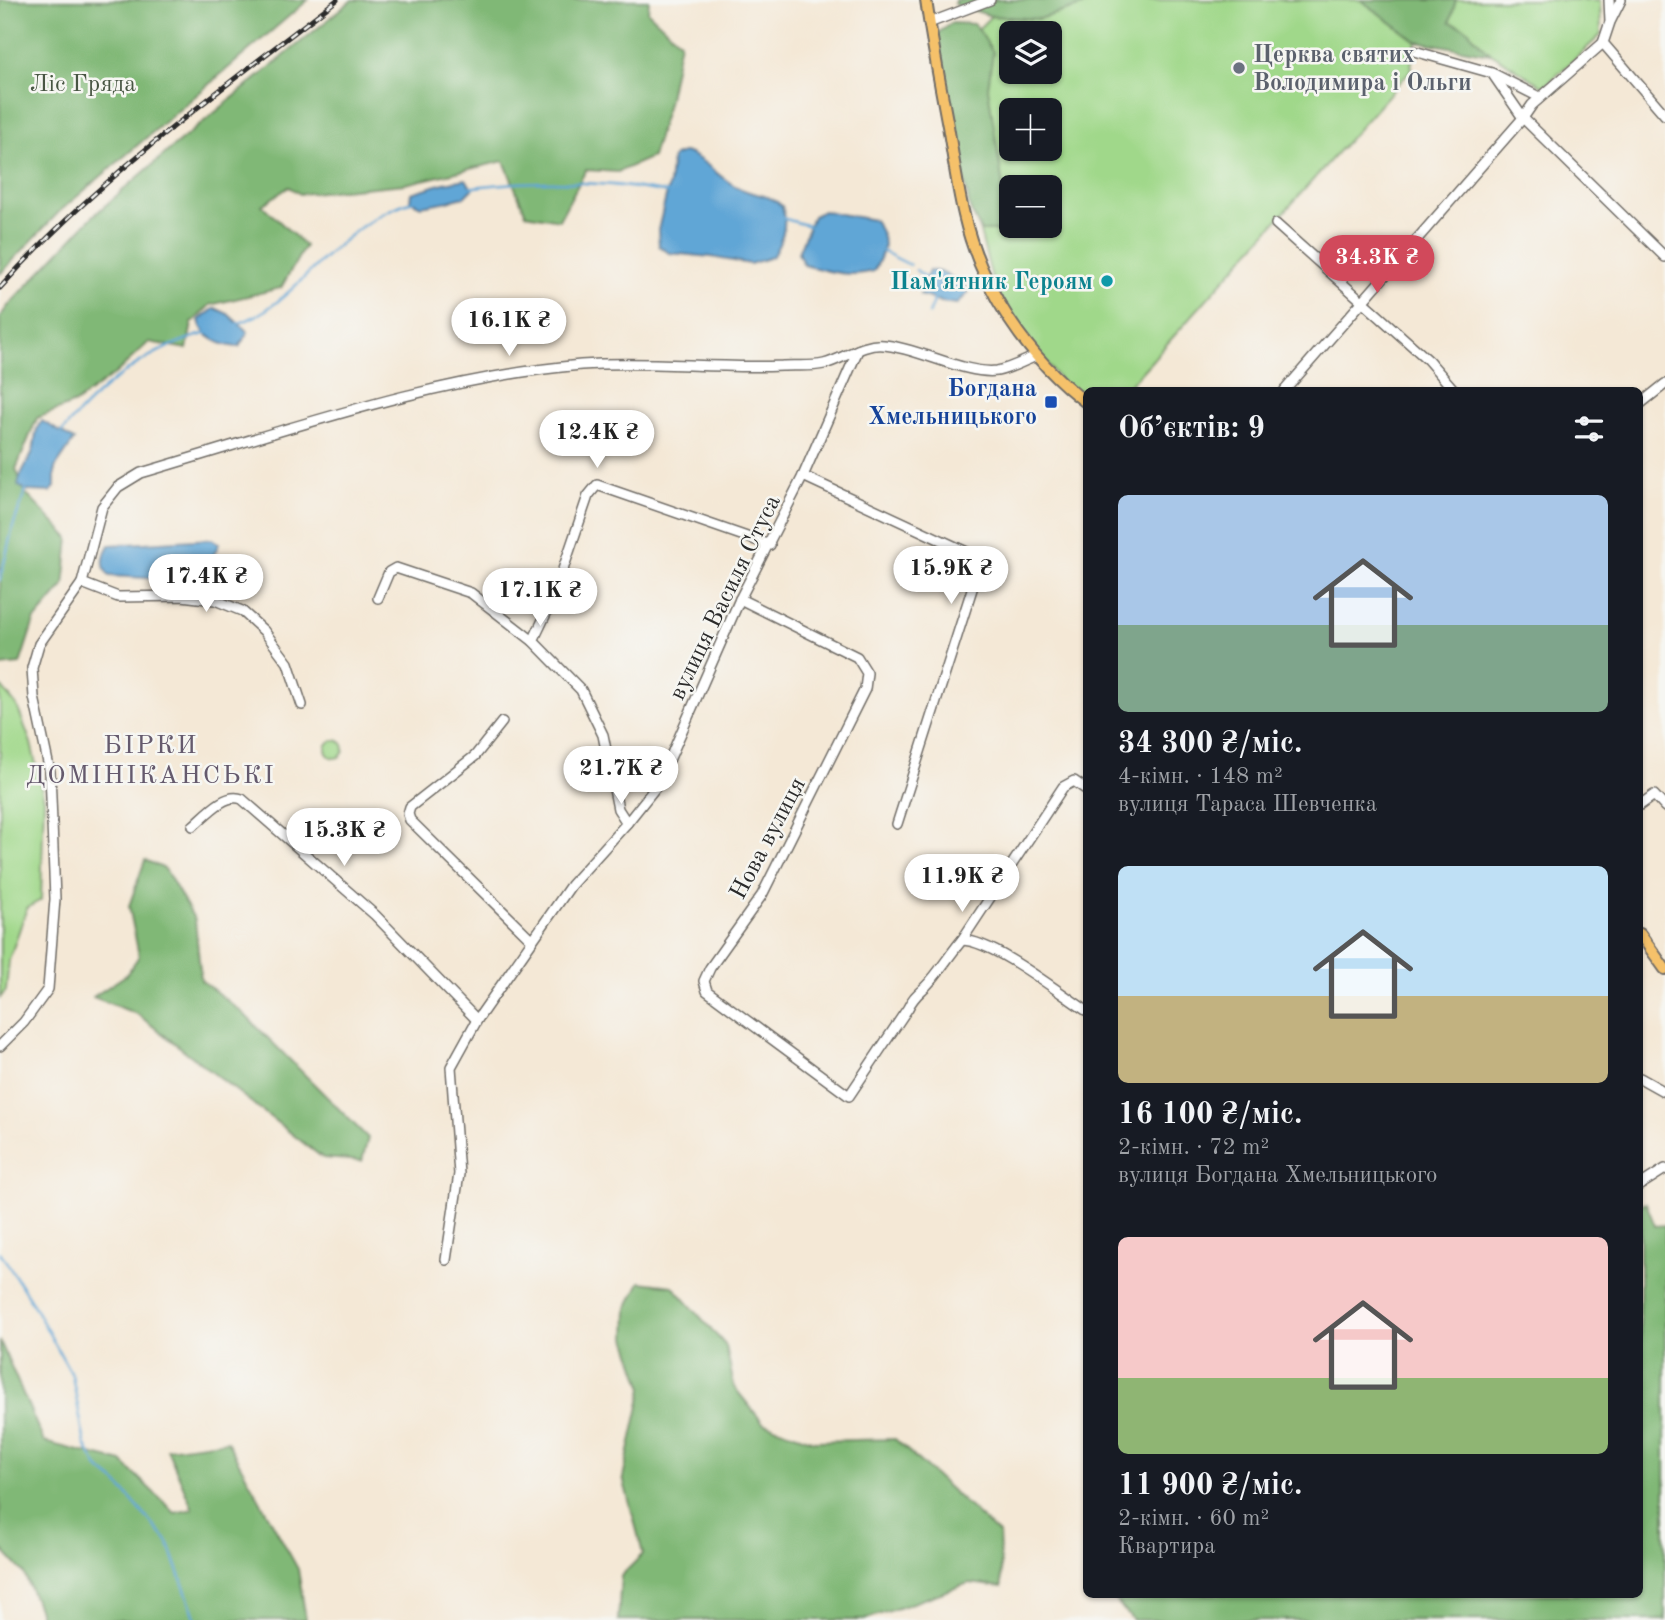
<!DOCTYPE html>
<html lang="uk">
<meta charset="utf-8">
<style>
body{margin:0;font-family:"Old Standard TT",serif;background:#242831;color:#f1f3f6;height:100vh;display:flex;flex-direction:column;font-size:26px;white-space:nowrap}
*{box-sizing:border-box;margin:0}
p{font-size:23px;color:#9ea1a6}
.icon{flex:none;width:38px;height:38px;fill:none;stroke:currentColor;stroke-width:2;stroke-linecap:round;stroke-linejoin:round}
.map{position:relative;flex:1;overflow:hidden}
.sheet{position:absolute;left:1083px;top:387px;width:560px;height:1211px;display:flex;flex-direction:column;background:#171b24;border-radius:10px;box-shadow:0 2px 5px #0004}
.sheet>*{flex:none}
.tools{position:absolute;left:999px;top:21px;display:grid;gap:14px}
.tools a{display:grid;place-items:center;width:63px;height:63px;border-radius:10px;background:#171b24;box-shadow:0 2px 5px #0004;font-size:35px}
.price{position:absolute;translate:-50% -60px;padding:0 16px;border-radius:24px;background:#fff;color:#222;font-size:23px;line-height:46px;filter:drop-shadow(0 2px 4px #0008)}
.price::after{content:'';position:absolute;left:50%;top:42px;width:21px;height:16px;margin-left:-10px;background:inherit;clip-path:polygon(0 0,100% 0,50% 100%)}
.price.on{background:#d1495b;color:#fff}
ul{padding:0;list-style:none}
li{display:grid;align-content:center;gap:14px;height:371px;padding:0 35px}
li span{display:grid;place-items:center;height:217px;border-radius:10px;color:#555}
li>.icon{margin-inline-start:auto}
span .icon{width:126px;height:126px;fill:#fffc;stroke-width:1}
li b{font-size:30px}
h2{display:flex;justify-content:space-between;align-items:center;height:84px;padding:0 35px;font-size:30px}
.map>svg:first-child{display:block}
.green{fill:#a0d88a;stroke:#66825a;stroke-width:2;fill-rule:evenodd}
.forest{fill:#80b876;stroke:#567250;stroke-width:2}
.water{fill:#60a6d6;stroke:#466880;stroke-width:2}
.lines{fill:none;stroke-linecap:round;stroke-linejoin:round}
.stream{stroke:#60a6d6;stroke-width:2.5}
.minor-casing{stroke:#716d67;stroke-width:12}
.major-casing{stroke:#716d67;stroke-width:14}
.minor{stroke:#fff;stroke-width:9}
.major{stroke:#f5c16b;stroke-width:10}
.rail-casing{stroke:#2b2b2b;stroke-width:5}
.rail{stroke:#f6f6f2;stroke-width:2.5;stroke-dasharray:8;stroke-linecap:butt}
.worship-dot{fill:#6b7280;stroke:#f6f6f2;stroke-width:2.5}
.culture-dot{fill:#0f9aa8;stroke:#f6f6f2;stroke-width:2.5}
.transit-dot{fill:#1a4fb4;stroke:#f6f6f2;stroke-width:2.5}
.labels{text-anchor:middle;stroke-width:5;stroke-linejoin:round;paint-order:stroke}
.worship-label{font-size:24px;font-weight:bold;fill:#5b616d;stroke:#f6f6f2;text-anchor:start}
.park-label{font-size:24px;fill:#485643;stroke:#f6f6f2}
.culture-label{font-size:24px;font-weight:bold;fill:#0d838f;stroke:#f6f6f2;text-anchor:end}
.transit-label{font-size:24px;font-weight:bold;fill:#164399;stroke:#f6f6f2;text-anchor:end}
.street-label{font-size:24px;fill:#2b2b2b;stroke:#f6f6f2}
.neighbourhood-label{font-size:26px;letter-spacing:2px;fill:#655a6d;stroke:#f6f6f2}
</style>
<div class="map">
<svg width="1665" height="1620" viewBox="0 0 1665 1620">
<rect width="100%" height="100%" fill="#f6f6f2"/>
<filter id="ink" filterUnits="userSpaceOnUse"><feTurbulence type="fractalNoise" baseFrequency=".0143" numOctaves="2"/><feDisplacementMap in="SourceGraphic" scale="14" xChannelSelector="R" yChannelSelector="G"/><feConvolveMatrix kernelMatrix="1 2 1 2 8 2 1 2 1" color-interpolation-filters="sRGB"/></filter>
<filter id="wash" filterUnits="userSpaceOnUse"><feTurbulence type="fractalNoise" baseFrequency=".00686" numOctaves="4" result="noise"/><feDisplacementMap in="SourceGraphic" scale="28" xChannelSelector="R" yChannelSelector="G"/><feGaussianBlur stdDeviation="1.57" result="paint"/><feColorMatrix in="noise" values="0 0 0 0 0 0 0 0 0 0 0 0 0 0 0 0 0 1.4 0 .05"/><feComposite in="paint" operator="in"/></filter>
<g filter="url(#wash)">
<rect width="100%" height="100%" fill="#f4e8d6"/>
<g class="green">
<path d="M1101,0H1361L1416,41L1410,71L1149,364L1125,390H1087V403L1065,387L997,297L979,228L975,32L991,16L1039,19ZM1012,33H1050V72H1012ZM1012,110H1050V149H1012ZM1012,187H1050V226H1012Z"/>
<polygon points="1443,0 1600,0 1601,35 1544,87 1437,18"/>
<polygon points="0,685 17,706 31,743 44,799 41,900 27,908 9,960 6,990 0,998"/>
<circle cx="335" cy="749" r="9"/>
</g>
<g class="forest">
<polygon points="0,0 308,0 59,212 0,274"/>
<polygon points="352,0 649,0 648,12 680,42 668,103 652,157 618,172 586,170 559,220 526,214 504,161 405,184 300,194 289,187 262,205 305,246 281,288 210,305 192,323 187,349 149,342 116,373 75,403 37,418 16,469 26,494 69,538 64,586 34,621 20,664 0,666 0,317 8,306 92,217 174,146"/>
<polygon points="956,0 1101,0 1039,19 991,16 954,4"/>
<polygon points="1361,0 1456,0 1450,22 1466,28 1490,54 1416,41"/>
<polygon points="951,23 975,24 993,52 988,88 1003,187 1012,213 1011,224 997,231 981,231 970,209 937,34"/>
<polygon points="145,860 165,869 195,920 201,980 244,1014 368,1138 362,1161 323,1158 137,1014 93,997 126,975 139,956 129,906"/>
<polygon points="1646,1203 1655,1226 1665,1225 1665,1620 1133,1620 1112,1597 1114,1594 1640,1594 1640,1205"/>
<polygon points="640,1282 673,1286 726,1346 734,1387 763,1423 814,1441 895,1439 999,1534 1002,1587 969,1583 864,1620 618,1620 621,1576 643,1554 623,1478 643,1388 626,1338 627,1308"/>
<polygon points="0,1341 44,1442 122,1462 175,1513 193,1509 167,1449 227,1441 298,1569 306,1620 39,1620 39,1611 24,1573 0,1547"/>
</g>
<g class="water">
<path d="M685,152C706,159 720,180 741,189C755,195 771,195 782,206C788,225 782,241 772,257L750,264L711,257L669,253L659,246L658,230L669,184L672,159L674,156Z"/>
<polygon points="466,179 472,189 464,197 449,201 421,206 410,201 411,193 444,183"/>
<path d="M823,211L874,220C889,241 885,249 874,271C850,278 827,271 804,265L798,253L813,216Z"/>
<polygon points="929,270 945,273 965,286 968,293 957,304 941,302 920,295"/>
<path d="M215,308L228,314L248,332L239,347C222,346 202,338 199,320Z"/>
<path d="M42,421L74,440L55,468V487L50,492L29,491L18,486C19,473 27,465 32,453C37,442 33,430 42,421Z"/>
<path d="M212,539L219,544L204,574C173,582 141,577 109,576C101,566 103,556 109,545Z"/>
</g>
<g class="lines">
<g class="stream">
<path d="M467,188C535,178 603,181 670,193"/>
<polyline points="782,218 813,227"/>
<polyline points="882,251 910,265"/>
<polyline points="916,270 927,279"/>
<polyline points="929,314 935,298"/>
<path d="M237,324C271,313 294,287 319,263C346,237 377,211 413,201"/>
<path d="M62,432C100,386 149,348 208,333"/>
<polyline points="0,580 13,526 27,487"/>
<polyline points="0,1252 31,1301 72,1375 85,1444 98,1468 117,1483 168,1542 196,1620"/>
</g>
</g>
</g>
<g filter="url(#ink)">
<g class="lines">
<g class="minor-casing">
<g id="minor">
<polyline points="1611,20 1621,0"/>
<polyline points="929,23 990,0"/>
<polyline points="1603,43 1665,115"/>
<polyline points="1603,43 1610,22 1609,0"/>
<polyline points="1414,51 1492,73 1523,118 1665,257"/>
<polyline points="1494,74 1539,97"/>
<polyline points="1276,224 1428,360 1454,390"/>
<polyline points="1285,390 1523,118 1532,105 1603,43"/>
<polyline points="1640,404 1665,384"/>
<polyline points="803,476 971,554 980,564 897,824"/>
<polyline points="82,583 118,597 182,596 215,600 242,611 264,631 288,663 302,705"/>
<polyline points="378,598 389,572 396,568 471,593 533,641 581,690 603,735 618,809 627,823"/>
<path d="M740,599L857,657L867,673L865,689L762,895L710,968L704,981L707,991L849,1096L908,1008C913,997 918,994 926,986C938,974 950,954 962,940L1063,787L1074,781L1087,790"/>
<polyline points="533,641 553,599 588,496 597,485 770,545"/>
<polyline points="502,722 475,756 410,807 408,814 410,820 532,940"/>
<polyline points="1640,805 1654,795 1665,807"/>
<path d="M193,826C206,815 225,792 242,799L375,915L477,1020"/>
<path d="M962,940C994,941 1058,992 1087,1011"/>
<path d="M0,1046L24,1022L48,989L55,899L50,772L34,697L32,668L39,644L82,583L102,507L118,487L141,473C285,431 431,378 581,365C649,360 714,369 782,366C795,365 811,367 824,364C844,359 862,343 884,345C919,348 965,375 997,371C1009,369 1024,361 1036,356"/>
<polyline points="1640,1078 1665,1092"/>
<polyline points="1640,1185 1665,1169"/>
<polyline points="446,1260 459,1174 451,1067 477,1020 571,885 627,823 659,783 740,599 803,476 858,350"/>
</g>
</g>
<g class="major-casing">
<g id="major">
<path d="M926,0C932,42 940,84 948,126C953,155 957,186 964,215C981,288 1027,358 1087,403"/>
<polyline points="1640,934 1665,969"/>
</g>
</g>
<use href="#minor" class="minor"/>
<use href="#major" class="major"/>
<g class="rail-casing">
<path id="rail" d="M0,288C98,178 220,90 337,0"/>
</g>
<use href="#rail" class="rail"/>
</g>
</g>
<circle class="worship-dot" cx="1239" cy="68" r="7"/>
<circle class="culture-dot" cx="1107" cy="281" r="7"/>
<rect class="transit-dot" x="1044" y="395" width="14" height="14" rx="3.5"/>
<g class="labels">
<g class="worship-label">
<text x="1253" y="62">Церква святих<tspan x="1253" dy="28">Володимира і Ольги</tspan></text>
</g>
<g class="park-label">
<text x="83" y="91">Ліс Гряда</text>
</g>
<g class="culture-label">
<text x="1093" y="289">Пам'ятник Героям</text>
</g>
<g class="transit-label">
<text x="1037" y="396">Богдана<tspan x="1037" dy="28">Хмельницького</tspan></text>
</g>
<g class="street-label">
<text transform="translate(724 597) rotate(-64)" y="8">вулиця Василя Стуса</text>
<text transform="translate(767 838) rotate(-62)" y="8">Нова вулиця</text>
</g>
<g class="neighbourhood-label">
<text x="151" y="753">БІРКИ<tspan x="151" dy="30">ДОМІНІКАНСЬКІ</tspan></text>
</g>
</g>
</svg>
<div class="tools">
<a><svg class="icon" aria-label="layers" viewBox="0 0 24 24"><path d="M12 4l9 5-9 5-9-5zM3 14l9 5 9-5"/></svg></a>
<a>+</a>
<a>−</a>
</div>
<b class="price on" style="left:1377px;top:295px">34.3K ₴</b>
<b class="price" style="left:509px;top:358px">16.1K ₴</b>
<b class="price" style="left:597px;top:470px">12.4K ₴</b>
<b class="price" style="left:951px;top:606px">15.9K ₴</b>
<b class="price" style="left:206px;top:614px">17.4K ₴</b>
<b class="price" style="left:540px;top:628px">17.1K ₴</b>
<b class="price" style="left:621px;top:806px">21.7K ₴</b>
<b class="price" style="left:344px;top:868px">15.3K ₴</b>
<b class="price" style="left:962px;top:914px">11.9K ₴</b>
<section class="sheet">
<h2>Об’єктів: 9<svg class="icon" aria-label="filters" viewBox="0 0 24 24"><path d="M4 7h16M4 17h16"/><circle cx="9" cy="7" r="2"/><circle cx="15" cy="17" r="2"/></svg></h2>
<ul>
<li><span style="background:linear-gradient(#a9c7e8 60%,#7fa58c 0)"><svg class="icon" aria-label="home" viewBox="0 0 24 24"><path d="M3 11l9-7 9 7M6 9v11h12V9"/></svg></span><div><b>34 300 ₴/міс.</b><p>4-кімн. · 148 m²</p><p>вулиця Тараса Шевченка</p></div></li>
<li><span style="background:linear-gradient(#bfe0f5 60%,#c2b280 0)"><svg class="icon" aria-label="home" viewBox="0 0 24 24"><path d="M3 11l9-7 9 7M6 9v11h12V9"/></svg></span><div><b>16 100 ₴/міс.</b><p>2-кімн. · 72 m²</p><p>вулиця Богдана Хмельницького</p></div></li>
<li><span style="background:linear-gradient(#f6c9c9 65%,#8fb573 0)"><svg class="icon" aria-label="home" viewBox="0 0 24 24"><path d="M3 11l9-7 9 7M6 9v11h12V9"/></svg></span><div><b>11 900 ₴/міс.</b><p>2-кімн. · 60 m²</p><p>Квартира</p></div></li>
</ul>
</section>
</div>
